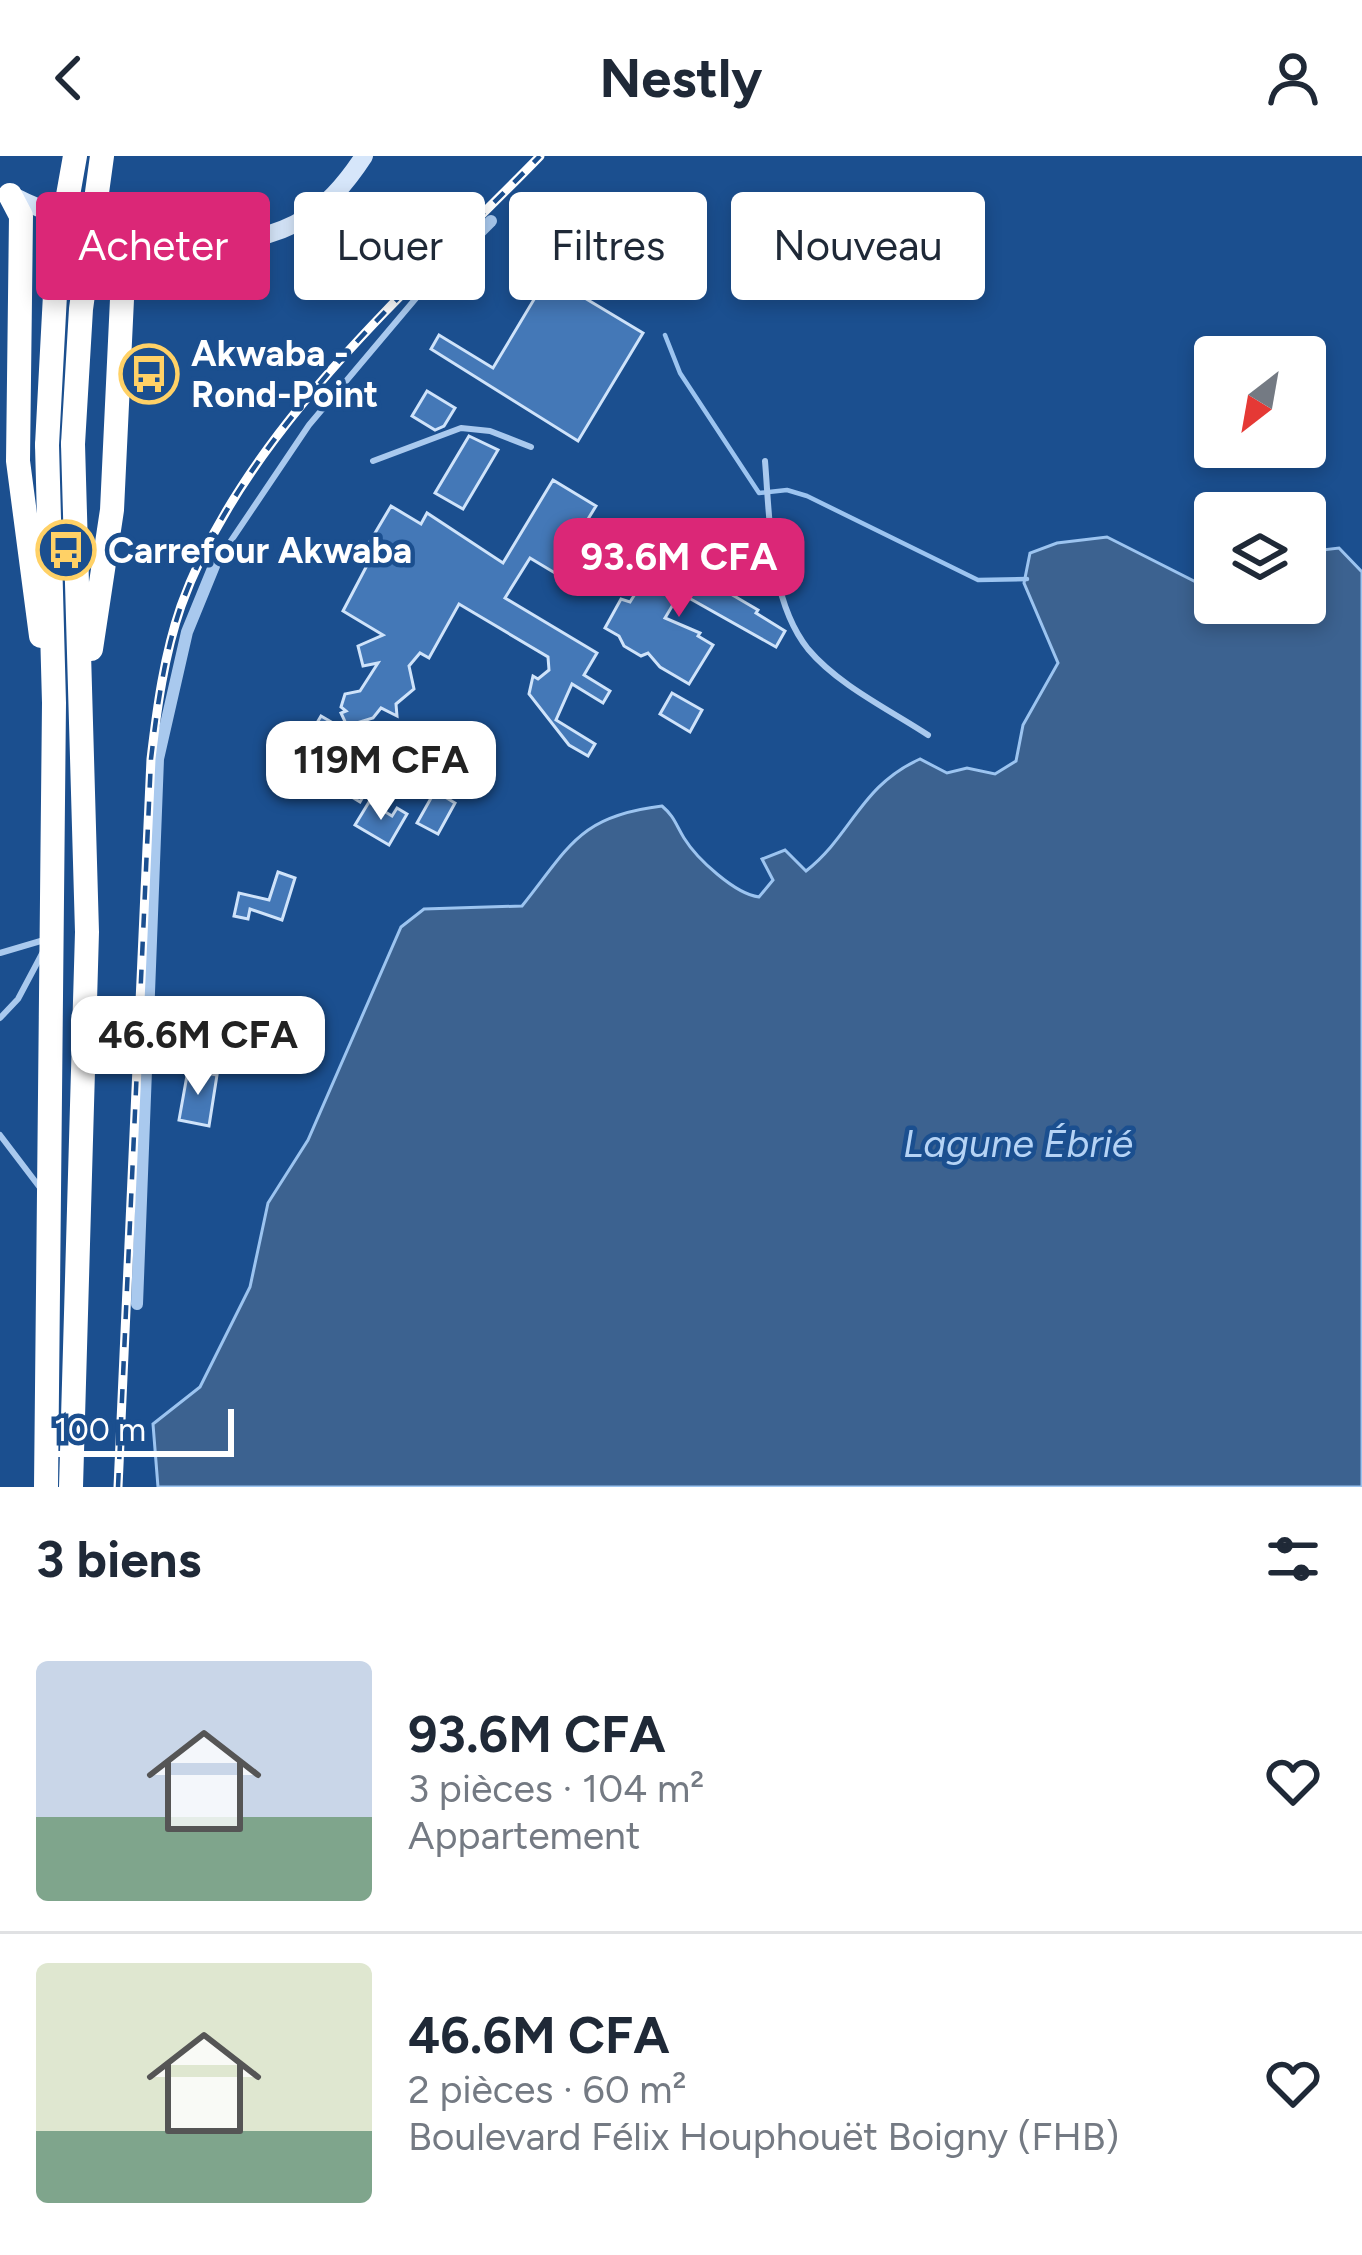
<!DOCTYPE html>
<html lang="fr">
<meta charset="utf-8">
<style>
body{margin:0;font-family:Figtree,sans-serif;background:#f6f6f7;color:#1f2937;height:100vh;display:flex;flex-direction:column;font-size:45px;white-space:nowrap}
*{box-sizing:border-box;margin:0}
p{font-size:39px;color:#747a83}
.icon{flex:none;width:66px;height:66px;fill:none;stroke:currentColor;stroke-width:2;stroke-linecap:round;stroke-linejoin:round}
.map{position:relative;height:1331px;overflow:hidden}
.panel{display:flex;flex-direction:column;background:#fff;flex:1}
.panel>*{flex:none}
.top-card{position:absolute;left:36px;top:36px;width:1290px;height:108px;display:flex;gap:24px}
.needle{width:78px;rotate:211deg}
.tools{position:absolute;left:1194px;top:180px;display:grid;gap:24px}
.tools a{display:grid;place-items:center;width:132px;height:132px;border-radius:12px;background:#fff;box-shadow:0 6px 18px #0003;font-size:60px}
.scale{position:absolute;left:36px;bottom:30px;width:198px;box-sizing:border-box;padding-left:12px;border:6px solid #fff;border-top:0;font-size:33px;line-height:42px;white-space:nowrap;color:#fff;-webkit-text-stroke:9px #1b4f8f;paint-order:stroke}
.price{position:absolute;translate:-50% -102px;padding:0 27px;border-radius:24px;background:#fff;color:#222;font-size:39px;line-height:78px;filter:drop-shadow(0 3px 6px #0008)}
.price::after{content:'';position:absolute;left:50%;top:72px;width:36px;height:27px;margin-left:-18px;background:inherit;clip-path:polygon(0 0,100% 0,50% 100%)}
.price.on{background:#db2777;color:#fff}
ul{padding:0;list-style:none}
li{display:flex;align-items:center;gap:36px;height:300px;padding:0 36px}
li+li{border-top:3px solid #e0e1e3}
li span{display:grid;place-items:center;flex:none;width:336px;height:240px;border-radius:12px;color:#555}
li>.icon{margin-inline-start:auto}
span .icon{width:144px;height:144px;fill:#fffc;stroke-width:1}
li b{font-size:51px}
h2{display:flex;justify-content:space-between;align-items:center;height:144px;padding:0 36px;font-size:51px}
.pill{padding:0 42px;border-radius:12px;background:#fff;box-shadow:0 6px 18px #0003;font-size:42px;line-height:108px}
.pill.on{background:#db2777;color:#fff}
header{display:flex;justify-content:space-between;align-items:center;height:156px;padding:0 36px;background:#fff;font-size:54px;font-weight:700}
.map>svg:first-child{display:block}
.water{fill:#3c6290;stroke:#9cc4f0;stroke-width:3}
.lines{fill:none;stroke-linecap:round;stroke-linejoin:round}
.stream{stroke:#9cc4f0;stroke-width:4.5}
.building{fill:#4478b7;stroke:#cfe3fa;stroke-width:3}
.lane{stroke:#a9c9ee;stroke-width:6}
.street{stroke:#a9c9ee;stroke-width:12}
.secondary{stroke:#d6e6fa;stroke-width:18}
.highway{stroke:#fff;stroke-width:24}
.rail-casing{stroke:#fff;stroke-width:9}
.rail{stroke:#1b4f8f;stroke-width:4.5;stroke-dasharray:14;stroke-linecap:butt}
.highway-bridge{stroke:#fff;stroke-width:24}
.labels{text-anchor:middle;stroke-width:9;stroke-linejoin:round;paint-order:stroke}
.poi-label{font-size:36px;font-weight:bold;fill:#fff;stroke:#1b4f8f;text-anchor:start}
.water-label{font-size:39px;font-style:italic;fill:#b5d3f5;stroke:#1b4f8f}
</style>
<header><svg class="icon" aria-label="back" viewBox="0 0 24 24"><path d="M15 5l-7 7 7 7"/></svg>Nestly<svg class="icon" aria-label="person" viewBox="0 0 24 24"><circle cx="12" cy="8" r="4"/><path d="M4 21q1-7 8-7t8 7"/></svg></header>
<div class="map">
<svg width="1362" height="1331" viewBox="0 0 1362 1331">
<rect width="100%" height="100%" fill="#1b4f8f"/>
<path class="water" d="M1107,381L1200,428L1215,430V447H1305V396L1339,392L1362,416V1331H158L153,1268L200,1231L250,1131L268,1047L308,984L401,771L424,753L522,750C570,690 579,660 662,650C674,660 676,669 684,682C697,703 735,738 759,741L773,724L762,703L785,694L806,715C852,679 860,630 920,603L947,617L967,612L995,618L1016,605L1023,569L1058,507L1024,427L1030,397L1057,387Z"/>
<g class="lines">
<polyline class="stream" points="665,179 680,217 759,337 787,334 807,340 978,424 1027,423"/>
</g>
<g class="building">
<polygon points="548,120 643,177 578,285 431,193 439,179 493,212"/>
<polygon points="427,235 455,252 444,270 435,274 412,260"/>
<polygon points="469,280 498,294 463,353 435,337"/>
<polygon points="553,324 596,350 555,417 530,402 505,442 597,497 584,519 610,535 603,547 572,528 556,564 595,588 588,600 569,589 529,538 533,520 538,523 549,514 548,501 459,448 429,502 420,497 409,510 414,533 396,548 397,560 381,552 373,562 347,570 341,557 346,555 341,551 345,538 360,535 378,507 363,510 358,490 383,479 343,455 373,398 365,394 391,350 421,368 427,357 503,407"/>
<polygon points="651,402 695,429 700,420 758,454 756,457 785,475 776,491 680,437 665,462 700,477 698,480 713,489 689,528 660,511 648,497 641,500 624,490 619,480 605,472 621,443 630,446 640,430 636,428"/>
<polygon points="672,537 702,554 690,576 660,558"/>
<polygon points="321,560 388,599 360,646 294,606"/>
<polygon points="435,635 455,647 438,678 417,667"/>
<polygon points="369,646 392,660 397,652 407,658 389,689 355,669"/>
<polygon points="278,716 295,722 282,764 250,753 248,763 234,760 239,737 269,744"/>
<polygon points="188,914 217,919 209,970 179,964"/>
</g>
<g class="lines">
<g class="lane">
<polyline points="373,305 461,272 490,275 531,291"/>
<path d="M765,305C770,364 769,444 808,493C838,529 890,554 928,579"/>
<polyline points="214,410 309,269 433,122"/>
<polyline points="0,797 44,784"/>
<polyline points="0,862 18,843 44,794"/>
<polyline points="0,979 41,1033"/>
</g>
<g class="street">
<polyline points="434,122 491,65"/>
<polyline points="137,1148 158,603 187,476 214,410"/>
</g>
<path class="secondary" d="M9,38C88,79 226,112 307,61C331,46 349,23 364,0"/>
<g class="highway">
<polyline points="10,39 21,60 18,305 41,480"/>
<path d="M91,493L112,354L123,122C134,93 155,89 183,86"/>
<polyline points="46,1331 54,547 47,289"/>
<polyline points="71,1331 87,776 73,288"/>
</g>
<g class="rail-casing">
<path id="rail" d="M118,1331L151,603C157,552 164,499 181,450C244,274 413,131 540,0"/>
</g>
<use href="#rail" class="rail"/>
<g class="highway-bridge">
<polyline points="73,288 81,153 102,0"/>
<polyline points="47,289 57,101 75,0"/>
</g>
</g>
<defs>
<g id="bus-ring" transform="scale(3)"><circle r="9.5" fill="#1b4f8f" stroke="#ffd166" stroke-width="1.5"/><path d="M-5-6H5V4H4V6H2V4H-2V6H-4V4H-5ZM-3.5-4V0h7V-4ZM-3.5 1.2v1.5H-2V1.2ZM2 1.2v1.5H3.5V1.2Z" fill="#ffd166"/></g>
</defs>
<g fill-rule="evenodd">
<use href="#bus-ring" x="149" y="218"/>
<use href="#bus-ring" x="66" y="394"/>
</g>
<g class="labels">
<g class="poi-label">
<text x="191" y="210">Akwaba -<tspan x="191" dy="41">Rond-Point</tspan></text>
<text x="108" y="407">Carrefour Akwaba</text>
</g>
<g class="water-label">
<text x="1018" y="1001">Lagune Ébrié</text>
</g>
</g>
</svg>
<div class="tools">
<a><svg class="needle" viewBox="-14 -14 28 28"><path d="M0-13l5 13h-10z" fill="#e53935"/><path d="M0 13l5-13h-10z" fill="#747a83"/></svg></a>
<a><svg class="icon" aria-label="layers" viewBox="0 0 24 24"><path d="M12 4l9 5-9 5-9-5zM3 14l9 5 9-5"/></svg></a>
</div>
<div class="scale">100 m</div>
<b class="price on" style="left:679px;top:464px">93.6M CFA</b>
<b class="price" style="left:381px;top:667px">119M CFA</b>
<b class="price" style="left:198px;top:942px">46.6M CFA</b>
<div class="top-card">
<a class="pill on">Acheter</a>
<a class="pill">Louer</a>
<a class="pill">Filtres</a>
<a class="pill">Nouveau</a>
</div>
</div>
<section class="panel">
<h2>3 biens<svg class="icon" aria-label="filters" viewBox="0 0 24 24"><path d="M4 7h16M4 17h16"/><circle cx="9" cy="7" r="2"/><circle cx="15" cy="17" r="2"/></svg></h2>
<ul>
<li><span style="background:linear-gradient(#c9d6e8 65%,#7fa58c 0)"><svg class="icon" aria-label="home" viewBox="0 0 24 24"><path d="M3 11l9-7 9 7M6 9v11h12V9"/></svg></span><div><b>93.6M CFA</b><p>3 pièces · 104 m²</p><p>Appartement</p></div><svg class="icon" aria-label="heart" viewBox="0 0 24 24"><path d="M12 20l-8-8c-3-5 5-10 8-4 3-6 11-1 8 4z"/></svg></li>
<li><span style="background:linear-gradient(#dfe7d0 70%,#7fa58c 0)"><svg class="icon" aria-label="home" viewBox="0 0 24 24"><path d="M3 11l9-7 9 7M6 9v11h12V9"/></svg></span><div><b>46.6M CFA</b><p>2 pièces · 60 m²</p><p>Boulevard Félix Houphouët Boigny (FHB)</p></div><svg class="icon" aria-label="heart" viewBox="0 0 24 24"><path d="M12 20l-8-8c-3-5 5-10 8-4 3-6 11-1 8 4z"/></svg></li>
</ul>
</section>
